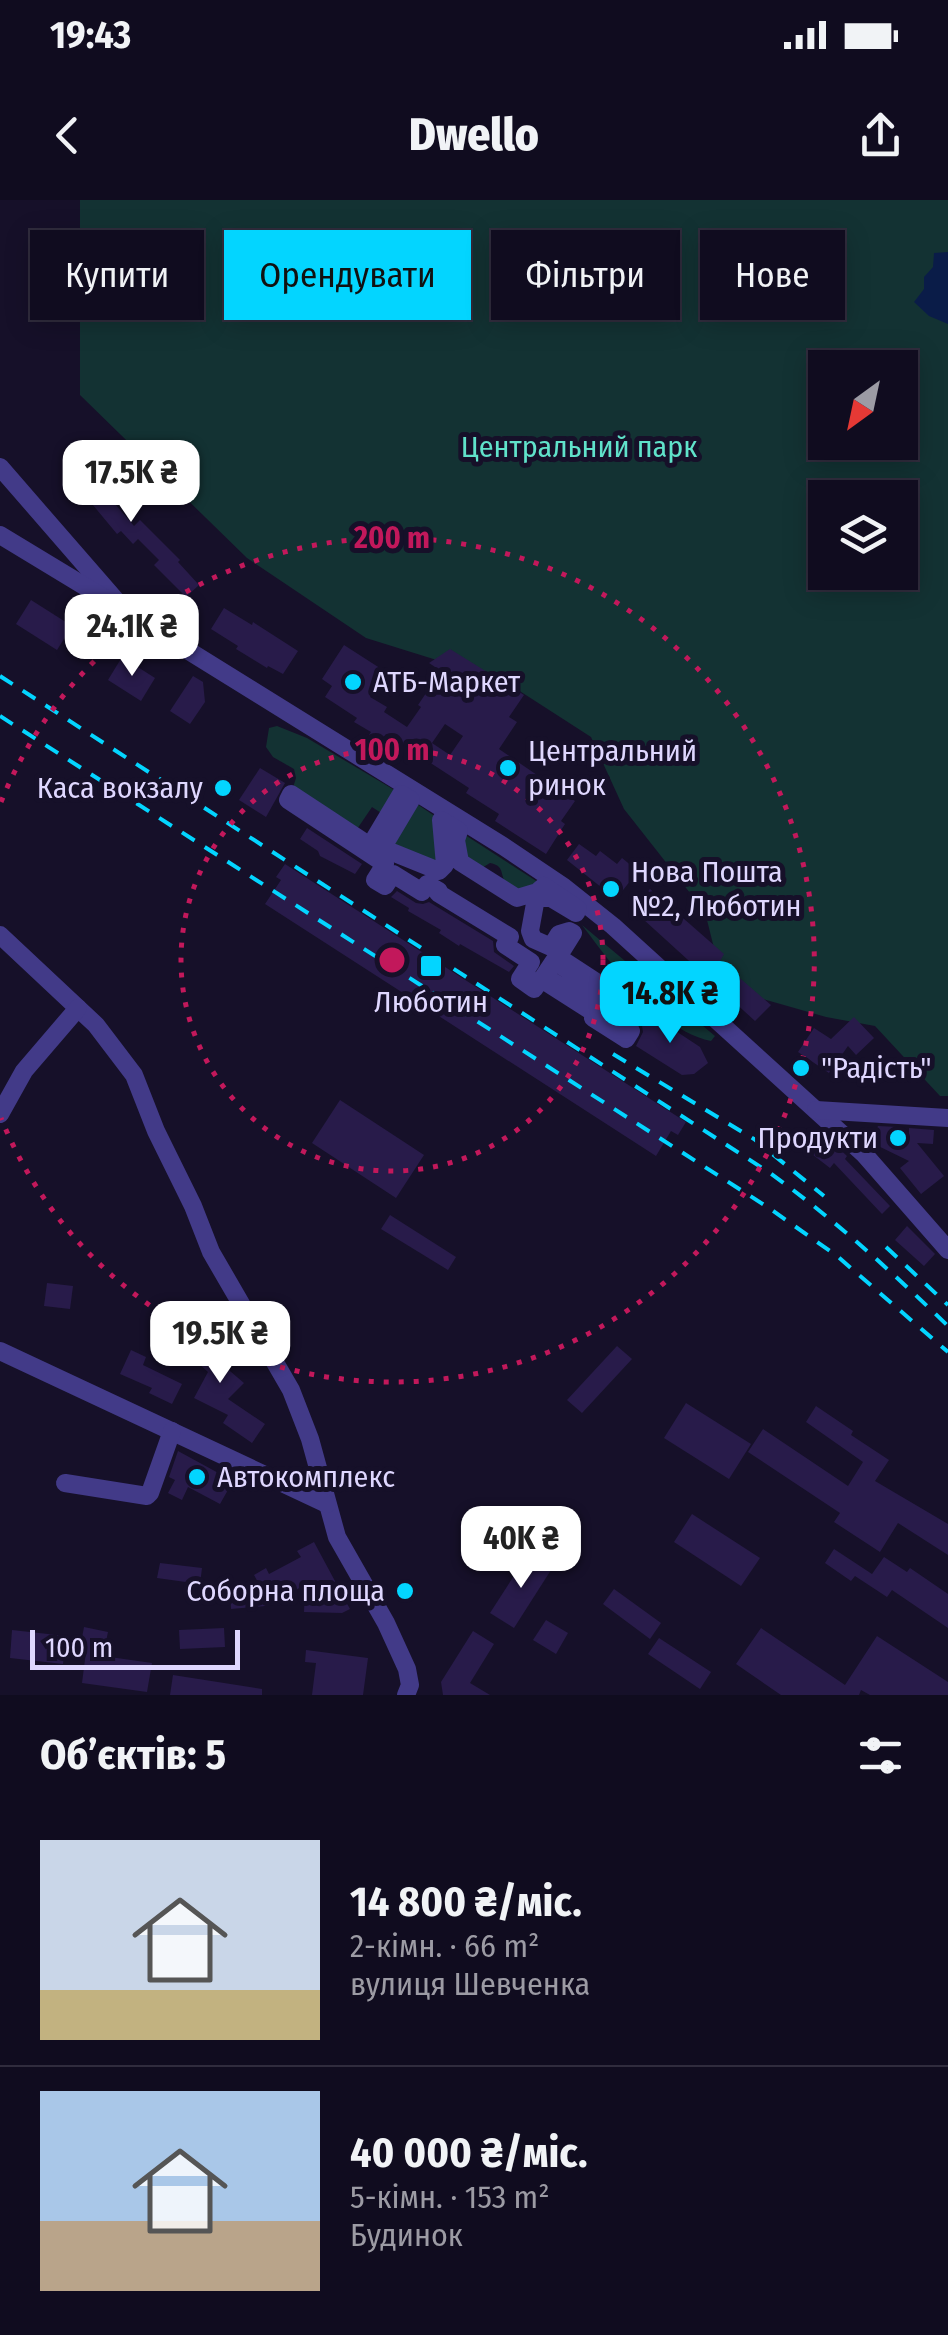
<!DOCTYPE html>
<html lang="uk">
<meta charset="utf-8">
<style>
body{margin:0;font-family:"Fira Sans Condensed",sans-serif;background:#1e1a2c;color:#f1f3f6;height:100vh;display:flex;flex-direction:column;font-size:38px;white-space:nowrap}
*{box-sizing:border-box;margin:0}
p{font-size:32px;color:#9c9ba4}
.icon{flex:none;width:55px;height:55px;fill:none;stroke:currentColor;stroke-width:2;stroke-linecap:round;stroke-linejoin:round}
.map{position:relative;height:1495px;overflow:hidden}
.drawer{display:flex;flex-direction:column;background:#100c1f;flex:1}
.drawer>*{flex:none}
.guide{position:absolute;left:30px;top:30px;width:890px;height:90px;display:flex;gap:20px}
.needle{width:65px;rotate:213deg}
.tools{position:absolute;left:808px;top:150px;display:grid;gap:20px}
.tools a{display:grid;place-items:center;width:110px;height:110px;border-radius:0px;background:#100c1f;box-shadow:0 5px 25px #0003,0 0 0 2px #302c3d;font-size:50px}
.scale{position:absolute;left:30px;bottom:25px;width:210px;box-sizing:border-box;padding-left:10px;border:5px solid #dfd7ff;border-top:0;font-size:28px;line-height:35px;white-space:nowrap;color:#dfd7ff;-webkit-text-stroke:8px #161029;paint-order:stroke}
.price{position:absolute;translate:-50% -85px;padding:0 22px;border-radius:20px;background:#fff;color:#222;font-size:32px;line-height:65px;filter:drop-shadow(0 2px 5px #0008)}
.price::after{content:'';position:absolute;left:50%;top:60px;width:30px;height:22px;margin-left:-15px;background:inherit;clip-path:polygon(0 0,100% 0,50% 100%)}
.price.active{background:#03d5ff;color:#111}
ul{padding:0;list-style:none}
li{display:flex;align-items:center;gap:30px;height:250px;padding:0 40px}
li+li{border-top:2px solid #302c3d}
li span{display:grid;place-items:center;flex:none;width:280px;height:200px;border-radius:0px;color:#555}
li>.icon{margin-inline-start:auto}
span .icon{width:120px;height:120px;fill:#fffc;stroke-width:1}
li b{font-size:42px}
h2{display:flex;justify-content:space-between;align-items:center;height:120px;padding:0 40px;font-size:42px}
.pill{padding:0 35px;border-radius:0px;background:#100c1f;box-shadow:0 5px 25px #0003,0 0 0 2px #302c3d;font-size:35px;line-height:90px}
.pill.active{background:#03d5ff;color:#111}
.status{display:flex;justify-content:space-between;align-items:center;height:70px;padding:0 50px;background:#100c1f;direction:ltr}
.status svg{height:28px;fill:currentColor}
header{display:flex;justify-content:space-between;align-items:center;height:130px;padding:0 40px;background:#100c1f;font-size:45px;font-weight:800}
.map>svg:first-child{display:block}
.green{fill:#133233;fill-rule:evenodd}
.water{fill:#0a1c48}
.building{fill:#281b4a;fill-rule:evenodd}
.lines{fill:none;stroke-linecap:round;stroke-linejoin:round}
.minor{stroke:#423a88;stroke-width:18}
.rail{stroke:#03d5ff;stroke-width:4;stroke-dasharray:15 12;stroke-linecap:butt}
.ring{fill:none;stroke:#c2185b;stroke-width:5;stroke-dasharray:5 10}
.poi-dot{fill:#03d5ff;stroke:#161029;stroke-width:4}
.labels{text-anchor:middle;stroke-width:10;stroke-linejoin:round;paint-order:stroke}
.park-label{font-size:30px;fill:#60e2ca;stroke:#161029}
.poi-label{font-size:30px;fill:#dfd7ff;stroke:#161029;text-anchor:start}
.centre{fill:#c2185b;stroke:#161029;stroke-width:5}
.ring-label{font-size:30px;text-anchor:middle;font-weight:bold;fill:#c2185b;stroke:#161029;stroke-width:10;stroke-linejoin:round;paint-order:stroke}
</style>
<div class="status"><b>19:43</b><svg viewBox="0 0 49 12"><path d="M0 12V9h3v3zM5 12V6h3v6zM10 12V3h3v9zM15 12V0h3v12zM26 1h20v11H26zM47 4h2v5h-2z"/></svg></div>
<header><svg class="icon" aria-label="back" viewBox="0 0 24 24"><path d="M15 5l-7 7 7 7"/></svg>Dwello<svg class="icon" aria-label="share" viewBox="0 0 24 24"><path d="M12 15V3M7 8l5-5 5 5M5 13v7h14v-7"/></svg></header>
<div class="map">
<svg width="948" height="1495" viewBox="0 0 948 1495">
<rect width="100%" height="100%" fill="#161029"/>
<g class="green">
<path d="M80,0H948V896H940L875,826L826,817L724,788L705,712L624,609L591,537L504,481L366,438L247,358L80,195ZM825,168H900V242H825ZM825,298H900V372H825Z"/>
<polygon points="277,526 307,538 401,594 389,618 372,607 353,635 291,594 296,578 294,569 273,557 266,547 269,528"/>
<polygon points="411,600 442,621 445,665 387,650"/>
<path d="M459,631L544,686L517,698C514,693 508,687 505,682C500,672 504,666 490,663L480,669L460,662Z"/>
<path d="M582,725L715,836L711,841C658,830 613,766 582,725Z"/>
</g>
<polygon class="water" points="948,52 948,124 929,116 914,102 924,89 924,77 933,67 934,53"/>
<g class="building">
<polygon points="82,255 90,266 96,261 113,280 102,289 134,326 140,320 180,360 178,362 199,385 186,397 154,365 159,360 138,339 133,344 121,331 117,334 78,287 85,281 71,262"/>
<polygon points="31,400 72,426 57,450 16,424"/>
<polygon points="224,408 252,425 253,422 298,451 283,474 268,466 267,468 236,449 238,446 211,429"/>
<path d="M344,445L386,472L370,497L387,507L384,512L407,527L421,507L418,505L441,471L429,463L450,449L524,495L509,517L517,522L499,549L575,601L561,621L565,624L546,654L495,621L499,614L466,593L469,588L386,534L379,545L367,538L371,532L354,522L357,518L325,497L332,486L322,479ZM445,524L463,536L450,555L432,543Z"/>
<polygon points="122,457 155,478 141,501 108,480"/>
<polygon points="193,476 203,482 205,502 190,524 170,511"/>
<polygon points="260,568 285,583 266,617 239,600"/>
<polygon points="307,628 362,664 355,674 320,656 318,651 300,639"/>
<polygon points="579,644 596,656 600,651 617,664 622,658 638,671 616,699 567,660"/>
<polygon points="285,664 686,922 678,935 671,931 656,956 265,704 281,680 276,677"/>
<polygon points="650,689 724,754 720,761 771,805 755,821 632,709"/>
<polygon points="397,691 416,703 423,704 429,702 493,741 494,752 514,766 509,772 460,744 459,746 439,733 441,730 408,711 409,708 391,697"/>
<polygon points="644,810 700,847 708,863 694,874 682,875 636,846 643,832 642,826 638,820"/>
<polygon points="854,817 874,838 856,855 848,846 829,873 798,852 814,828 831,839"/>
<polygon points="340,900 424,955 396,998 312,943"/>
<polygon points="878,926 898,927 909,933 909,928 934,930 933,944 917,943 944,976 921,994 900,968 909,961 870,942"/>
<polygon points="818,929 847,956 845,959 890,1006 882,1014 834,963 830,968 804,948"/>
<polygon points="390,1015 456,1057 448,1070 381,1029"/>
<polygon points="907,1026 935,1054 924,1066 895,1040"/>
<polygon points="47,1083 73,1086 70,1109 44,1106"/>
<polygon points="193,1117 207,1129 196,1142 244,1183 228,1199 265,1224 252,1243 223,1223 228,1215 194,1198 208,1172 197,1162 199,1160 180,1145 188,1135 182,1130"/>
<polygon points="617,1146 632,1159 582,1213 567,1200"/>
<polygon points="131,1150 146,1157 143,1165 182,1184 172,1204 149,1193 152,1188 120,1174"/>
<polygon points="686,1203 751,1244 729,1279 664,1238"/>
<polygon points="816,1206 853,1231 851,1235 889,1260 875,1281 948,1324 948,1355 898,1323 880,1352 834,1322 840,1313 748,1252 763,1229 848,1286 863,1262 806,1222"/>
<polygon points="178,1251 233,1281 220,1304 188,1287 182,1300 168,1293 175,1280 169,1277"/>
<polygon points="692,1314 760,1358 741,1386 674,1342"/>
<polygon points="314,1342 350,1409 342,1413 304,1412 305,1385 265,1406 231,1409 230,1387 259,1384 254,1375 266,1368 269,1374 301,1357 297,1351"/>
<polygon points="834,1349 872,1374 884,1357 907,1372 910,1368 948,1394 948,1428 892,1390 887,1397 855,1376 851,1381 825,1363"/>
<polygon points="528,1354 551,1370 514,1428 490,1413"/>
<polygon points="160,1363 202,1368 200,1384 157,1378"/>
<polygon points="614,1389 661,1423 650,1439 603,1404"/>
<polygon points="546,1420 568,1433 556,1454 533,1440"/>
<polygon points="84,1427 108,1432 103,1456 152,1463 147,1492 82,1483 87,1444 81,1443"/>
<polygon points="224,1428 225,1447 180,1449 179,1430"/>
<polygon points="761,1428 845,1485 877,1436 948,1482 948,1495 870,1495 861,1490 859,1495 781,1495 736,1464"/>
<polygon points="12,1430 66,1436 63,1464 10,1458"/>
<polygon points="473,1431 494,1444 470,1483 490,1495 443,1495 441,1482"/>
<polygon points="659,1438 711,1472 700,1489 648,1454"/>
<polygon points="306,1450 368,1458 363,1495 312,1495 316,1463 305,1462"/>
<polygon points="173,1475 262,1489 262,1495 170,1495"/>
</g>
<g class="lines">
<g class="minor">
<polyline points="0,267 126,412 503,646 564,687 613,726 864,954 948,1050"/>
<polyline points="0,335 109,401"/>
<polygon points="291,594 370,646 401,594 411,600 383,647 387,650 439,671 445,665 441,620 459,631 456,640 460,662 517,698 537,692 544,686 578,709 576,713 551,698 536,698 530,731 533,739 551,747 559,734 569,731 573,733 558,757 627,802 624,806 554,761 544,776 631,831 626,839 593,818 596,814 541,779 534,789 520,779 531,762 505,745 510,737 438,693 439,691 427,684 422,692 393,674 385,686 375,680 385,664 288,600"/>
<polyline points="0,735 96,825 134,875 156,931 193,1006 211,1052 291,1190 310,1239 337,1337 386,1423 407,1469 410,1485 406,1495"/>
<polyline points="816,910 948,918"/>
<polyline points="0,914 24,871 78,808"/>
<polyline points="0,1151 327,1304"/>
<polyline points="65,1283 147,1296 150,1293 172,1231"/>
</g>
<g class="rail">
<path d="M0,476L770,973C834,1019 891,1071 948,1126"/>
<polyline points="0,516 769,1008 837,1056 948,1152"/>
<polyline points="613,854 754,939 824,996"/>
<polyline points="886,1047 948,1105"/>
</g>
</g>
<g class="ring">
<circle cx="392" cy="760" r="211"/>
<path d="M1 602A422 422 0 1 1 1 918"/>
</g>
<g class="poi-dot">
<circle cx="353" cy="482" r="10"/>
<circle cx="508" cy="568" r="10"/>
<circle cx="223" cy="588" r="10"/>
<circle cx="611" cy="689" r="10"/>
<rect x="419" y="754" width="24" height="24" rx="5"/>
<circle cx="801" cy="868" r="10"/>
<circle cx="898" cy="938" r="10"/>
<circle cx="197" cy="1277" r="10"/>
<circle cx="405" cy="1391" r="10"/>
</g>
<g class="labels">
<g class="park-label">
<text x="579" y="257">Центральний парк</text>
</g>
<g class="poi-label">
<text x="373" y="492">АТБ-Маркет</text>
<text x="528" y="561">Центральний<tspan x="528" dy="34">ринок</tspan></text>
<text x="203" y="598" text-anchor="end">Каса вокзалу</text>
<text x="631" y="682">Нова Пошта<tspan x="631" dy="34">№2, Люботин</tspan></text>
<text x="431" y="812" text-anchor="middle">Люботин</text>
<text x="821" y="878">"Радість"</text>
<text x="878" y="948" text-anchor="end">Продукти</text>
<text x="217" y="1287">Автокомплекс</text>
<text x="385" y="1401" text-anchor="end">Соборна площа</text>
</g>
</g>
<circle cx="392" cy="760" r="15" class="centre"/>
<g class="ring-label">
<text x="392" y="348">200 m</text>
<text x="392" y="560">100 m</text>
</g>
</svg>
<div class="tools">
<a><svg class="needle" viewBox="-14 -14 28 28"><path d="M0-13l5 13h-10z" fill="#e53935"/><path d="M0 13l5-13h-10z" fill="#9c9ba4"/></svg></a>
<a><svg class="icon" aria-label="layers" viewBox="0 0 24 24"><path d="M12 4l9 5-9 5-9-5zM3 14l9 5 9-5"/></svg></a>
</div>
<div class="scale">100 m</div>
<b class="price" style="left:131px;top:325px">17.5K ₴</b>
<b class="price" style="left:132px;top:479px">24.1K ₴</b>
<b class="price active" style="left:670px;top:846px">14.8K ₴</b>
<b class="price" style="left:220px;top:1186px">19.5K ₴</b>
<b class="price" style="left:521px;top:1391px">40K ₴</b>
<div class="guide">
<a class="pill">Купити</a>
<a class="pill active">Орендувати</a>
<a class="pill">Фільтри</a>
<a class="pill">Нове</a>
</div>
</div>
<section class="drawer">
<h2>Об’єктів: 5<svg class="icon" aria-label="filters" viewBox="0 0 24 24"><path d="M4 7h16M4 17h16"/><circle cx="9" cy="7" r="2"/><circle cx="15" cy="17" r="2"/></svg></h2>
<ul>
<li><span style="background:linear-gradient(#c9d6e8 75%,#c2b280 0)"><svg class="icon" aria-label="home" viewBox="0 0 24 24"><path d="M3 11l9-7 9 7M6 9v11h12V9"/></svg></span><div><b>14 800 ₴/міс.</b><p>2-кімн. · 66 m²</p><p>вулиця Шевченка</p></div></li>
<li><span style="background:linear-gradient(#a9c7e8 65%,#b9a48a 0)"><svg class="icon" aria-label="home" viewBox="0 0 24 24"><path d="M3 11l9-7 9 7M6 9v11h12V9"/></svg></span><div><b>40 000 ₴/міс.</b><p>5-кімн. · 153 m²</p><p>Будинок</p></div></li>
</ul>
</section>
